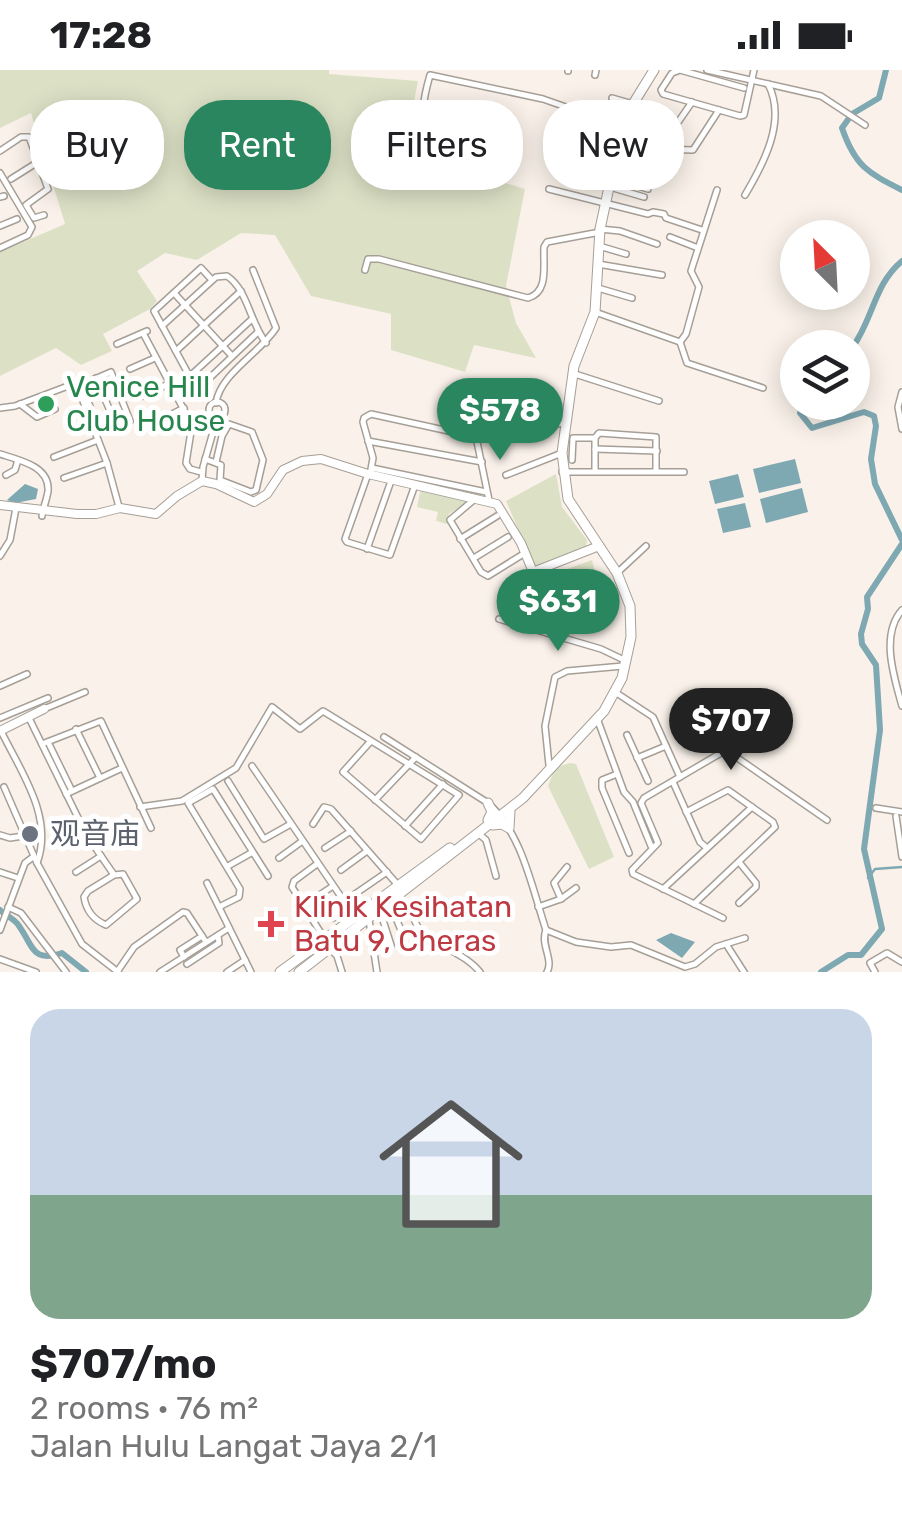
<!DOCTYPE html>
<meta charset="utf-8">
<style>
body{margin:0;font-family:Rubik,"Noto Sans SC",sans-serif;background:#f6f6f6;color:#202124;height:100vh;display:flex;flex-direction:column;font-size:38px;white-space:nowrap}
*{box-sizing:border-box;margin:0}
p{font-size:32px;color:#757577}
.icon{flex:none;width:55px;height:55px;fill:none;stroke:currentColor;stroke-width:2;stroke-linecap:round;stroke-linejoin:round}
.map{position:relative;height:902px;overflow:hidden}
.drawer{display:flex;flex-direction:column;background:#fff;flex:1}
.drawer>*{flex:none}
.banner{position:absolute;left:30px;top:30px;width:842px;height:90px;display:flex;gap:20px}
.needle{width:65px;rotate:336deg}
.fabs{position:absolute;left:780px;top:150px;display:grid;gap:20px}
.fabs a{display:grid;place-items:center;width:90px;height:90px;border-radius:50%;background:#fff;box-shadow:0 5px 25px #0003;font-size:50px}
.price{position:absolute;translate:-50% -85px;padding:0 22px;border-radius:35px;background:#29865e;color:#fff;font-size:32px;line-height:65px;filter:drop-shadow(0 2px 5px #0008)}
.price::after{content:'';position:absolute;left:50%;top:60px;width:30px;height:22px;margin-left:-15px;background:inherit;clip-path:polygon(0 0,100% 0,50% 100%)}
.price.selected{background:#222;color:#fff}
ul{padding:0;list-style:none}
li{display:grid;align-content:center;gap:20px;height:530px;padding:0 30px}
li span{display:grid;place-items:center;height:310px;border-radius:30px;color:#555}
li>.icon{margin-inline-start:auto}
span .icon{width:180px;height:180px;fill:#fffc;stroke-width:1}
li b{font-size:42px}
.chip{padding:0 35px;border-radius:40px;background:#fff;box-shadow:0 5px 25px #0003;font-size:35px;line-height:90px}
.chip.selected{background:#29865e;color:#fff}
.status{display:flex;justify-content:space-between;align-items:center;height:70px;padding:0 50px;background:#fff;direction:ltr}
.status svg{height:28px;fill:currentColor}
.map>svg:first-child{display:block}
.green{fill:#dce1c6}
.water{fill:#7ea8b2}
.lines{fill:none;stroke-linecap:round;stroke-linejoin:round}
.stream{stroke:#7ea8b2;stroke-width:2.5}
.river{stroke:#7ea8b2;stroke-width:6}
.minor-casing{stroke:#a69f97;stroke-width:8}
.tertiary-casing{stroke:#a69f97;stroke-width:10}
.secondary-casing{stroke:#a69f97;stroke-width:11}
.minor{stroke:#fff;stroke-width:5}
.tertiary{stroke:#fff;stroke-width:8}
.secondary{stroke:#fff;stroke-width:9}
.leisure-dot{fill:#2e9e5b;stroke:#fff;stroke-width:4}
.worship-dot{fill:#6b7280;stroke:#fff;stroke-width:4}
.health-dot{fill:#e0444e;stroke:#fff;stroke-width:4}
.labels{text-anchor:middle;stroke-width:10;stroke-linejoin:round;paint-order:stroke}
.leisure-label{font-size:30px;fill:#27864d;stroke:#fff;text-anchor:start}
.worship-label{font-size:30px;fill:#5b616d;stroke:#fff;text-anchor:start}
.health-label{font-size:30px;fill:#be3a42;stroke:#fff;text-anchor:start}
</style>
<div class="status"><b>17:28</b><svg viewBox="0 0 49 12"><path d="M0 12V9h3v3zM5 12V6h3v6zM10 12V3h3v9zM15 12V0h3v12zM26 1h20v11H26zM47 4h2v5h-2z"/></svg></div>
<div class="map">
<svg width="902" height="902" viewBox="0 0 902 902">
<rect width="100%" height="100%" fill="#faf2ea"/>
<g class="green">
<polygon points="0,0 329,0 329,4 418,11 404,82 525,119 506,216 516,253 536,288 474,275 465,302 391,280 391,244 311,226 275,165 241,163 197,190 165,183 137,201 157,231 150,239 103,264 112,281 81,295 56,278 0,306 0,182 65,154 31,43 0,58"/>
<polygon points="556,404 562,437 587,470 586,477 535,498 506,431"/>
<polygon points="421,418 470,430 449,444 447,454 436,451 438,442 417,437"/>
<polygon points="592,490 598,517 564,523 559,502"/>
<polygon points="570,693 576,694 614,787 589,799 548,716 555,698"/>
</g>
<g class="water">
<polygon points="795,389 801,413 759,423 753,399"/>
<polygon points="738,404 744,427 715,434 709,411"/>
<polygon points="25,414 38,419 36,429 15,433 7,430"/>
<polygon points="802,418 808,442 766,453 760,429"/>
<polygon points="745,433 751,457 723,463 717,439"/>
<polygon points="671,863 695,872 682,888 656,870"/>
</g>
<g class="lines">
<polyline class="stream" points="868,808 875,799 902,797"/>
<g class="river">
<path d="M886,0L879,28L852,44L842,58C855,96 868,103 902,120"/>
<path d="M852,278C873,250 874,214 902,191"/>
<polyline points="805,332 800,343 812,358 864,342 874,346 876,356 871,389 875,414 902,470"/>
<path d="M0,840C6,846 15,849 19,856C34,877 32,893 62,883L86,902"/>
<polyline points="821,902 848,885 861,885 882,859 864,779 880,660 876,595 862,574 861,564 868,539 867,527 902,474"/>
</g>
<g class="minor-casing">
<g id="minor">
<polyline points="707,0 821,26 865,55"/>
<polyline points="568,1 568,0"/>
<polyline points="595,5 596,0"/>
<polyline points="744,18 680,0 672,3 661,20 663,24 740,46 744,45 754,0"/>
<polyline points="612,28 633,34"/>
<path d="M475,76C424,61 415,58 430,5L543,29L623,57"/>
<polyline points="657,79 693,80 719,40"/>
<polyline points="667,80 672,61 692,32"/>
<polyline points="0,81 21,67 29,67 48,119 26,135 34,148 44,145"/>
<polyline points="0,103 32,157 28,165 0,178"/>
<polyline points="11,109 38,92"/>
<polyline points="610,117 644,127"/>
<polyline points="549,119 648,144 653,142 664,144 666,148 702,160"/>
<polyline points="624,120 631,114 648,119"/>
<path d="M745,125C764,93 787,50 768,14"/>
<polyline points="0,127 4,126"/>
<polyline points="0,156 17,149"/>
<polyline points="600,159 620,161 657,174"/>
<polyline points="670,167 698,178"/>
<polyline points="599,176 626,184"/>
<polyline points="598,194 662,205"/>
<path d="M365,200L368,189H379L528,228C549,222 543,196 544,177L547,172L600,162"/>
<polyline points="212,210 201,198 154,241 197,320 258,262"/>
<polyline points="598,218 632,228"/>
<polyline points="174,223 232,286"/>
<polyline points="595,242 680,272"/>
<path d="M162,256L216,207L227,206C248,220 250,253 266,273"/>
<polyline points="143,263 192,355 186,393 190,399 201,402"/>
<polyline points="680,272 686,264 699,217 691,201 717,120"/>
<polyline points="680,272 687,293 763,318"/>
<polyline points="117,274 147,261"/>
<polyline points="176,281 241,221"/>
<polyline points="130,299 155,288"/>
<polyline points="575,304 659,331"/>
<polyline points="189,307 252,249"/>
<polyline points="96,308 116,355"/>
<polyline points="76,313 81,315 100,360 130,351 111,302 81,315"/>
<polyline points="76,313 107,393 119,437"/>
<polyline points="902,322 898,337 902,359"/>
<polyline points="144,326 170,313"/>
<circle cx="217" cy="340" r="8"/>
<path d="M216,333C220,304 260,283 276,258L253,200"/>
<polyline points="495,333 507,368 537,357 564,353"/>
<polyline points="20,334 37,347 55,339"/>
<polyline points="0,338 15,336 76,313"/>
<polyline points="160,350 184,338"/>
<polyline points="368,371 482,392"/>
<polyline points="595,379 657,381"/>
<path d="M0,384C19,390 50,396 48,421C47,429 43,438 42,446"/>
<polyline points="54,387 98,370"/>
<polyline points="205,389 221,395 220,410 251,422 256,420 263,390 252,362 229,354 222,366 216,392"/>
<polyline points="572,390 573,368 595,368"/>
<polyline points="372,398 486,422"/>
<polyline points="595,401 595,368 599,363 656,367 656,401"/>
<polyline points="562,402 684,402"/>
<polyline points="368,404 345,469 347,472 390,485 415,415"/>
<polyline points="6,405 15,400 18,390"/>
<polyline points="370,405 373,388 363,352 364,348 371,344 476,367 489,430"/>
<polyline points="506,405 562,383"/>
<polyline points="64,408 107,393"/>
<polyline points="202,411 203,397 217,348"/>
<polyline points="476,428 450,450 481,502 488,506 525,483"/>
<polyline points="460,469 497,446"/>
<polyline points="367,479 391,411"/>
<polyline points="0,486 10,470 16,438"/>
<polyline points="474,488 508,467"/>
<polyline points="617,503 646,476"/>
<path d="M902,540C880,565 894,607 902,636"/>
<polyline points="499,549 601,579 624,590"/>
<polyline points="0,616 27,604"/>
<polyline points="615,622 653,647 680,707"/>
<polyline points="44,639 85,622"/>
<polyline points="0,648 48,628"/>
<polyline points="29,648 86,764 112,802"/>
<polyline points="598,651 624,722 633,732 651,776"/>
<polyline points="76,659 100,708"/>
<path d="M1,661C21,702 54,747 37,793"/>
<polyline points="627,665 648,711"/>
<path d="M384,667L488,733C522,763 532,818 546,860L576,872L611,877L631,875L685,897L695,894L716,877L745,868"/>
<polyline points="48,672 72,721"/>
<polyline points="42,674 101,651 151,758"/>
<polyline points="637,688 666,676"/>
<polyline points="549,695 545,656 555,607 567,601 623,596"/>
<polyline points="252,696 348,837"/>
<polyline points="617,704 602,710 602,718 629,783"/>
<polyline points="228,711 264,769 289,755"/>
<polyline points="673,712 700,772 707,778"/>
<polyline points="4,717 37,793 82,874 118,902"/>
<polyline points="66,724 122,698"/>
<polyline points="375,730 416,687"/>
<polyline points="140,737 182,731 236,698 272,637 300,659 323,641 459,725 421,769 343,702 370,672"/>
<polyline points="876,738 902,742"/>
<polyline points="686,742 728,720 773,752 775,757 694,834"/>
<polyline points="896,746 902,787"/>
<polyline points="313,754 324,737 331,739 397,814"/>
<polyline points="405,756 443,714"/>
<polyline points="479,764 486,770 496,806"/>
<polyline points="0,765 10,768 23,766"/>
<polyline points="73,772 86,764"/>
<polyline points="325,778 351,761"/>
<polyline points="279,788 301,772"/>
<polyline points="739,792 756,813 756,817 739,833"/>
<polyline points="317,794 294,811 292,817 324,868"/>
<polyline points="228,796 251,783"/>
<polyline points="341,800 367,781"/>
<polyline points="0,802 18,808"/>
<polyline points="76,802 101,786"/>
<path d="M112,802L114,805L88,821L84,827C86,840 94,850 106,855L137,829L123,804L114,805"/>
<polyline points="207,813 251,902"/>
<polyline points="663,819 752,737"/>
<polyline points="561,829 554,813 567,797"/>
<polyline points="303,836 333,816"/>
<polyline points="8,837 21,843 66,902"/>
<polyline points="219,837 239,827 240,819 188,733 213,719 268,806"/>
<polyline points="538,837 561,829 576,818"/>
<polyline points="393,841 403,865"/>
<polyline points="381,844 391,875"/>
<path d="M377,845L408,833C412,840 413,850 418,857C435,877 464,882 480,902"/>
<polyline points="333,848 348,837 355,824 387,802"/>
<polyline points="723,848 633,804 632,800 658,773 641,733 644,728 726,680 827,750"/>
<polyline points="369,850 377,902"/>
<polyline points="0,860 25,793 33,787"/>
<path d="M546,860C540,874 554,890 547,902"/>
<polyline points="726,874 744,902"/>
<polyline points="330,879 337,886 342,902"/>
<polyline points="184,887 180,880 202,866"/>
<polyline points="0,889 36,902"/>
<polyline points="187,894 219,873 218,866"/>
<polyline points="117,902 134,877 183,842 187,843 206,872"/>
<polyline points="160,902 229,858"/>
<polyline points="227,902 245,890"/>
<polyline points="875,902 870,893 887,883 902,892"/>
</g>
</g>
<g class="tertiary-casing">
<g id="tertiary">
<polyline points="0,435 77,444 96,444 120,438 156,444 177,426 202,411 216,414 254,432 267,424 283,400 302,391 321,389 368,404 497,434 521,473 533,502 599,476"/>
<polyline points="0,661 44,639"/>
</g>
</g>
<g class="secondary-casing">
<g id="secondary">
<polyline points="488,733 492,742 488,750"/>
<polyline points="493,755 502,754 509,758 510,741"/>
<polyline points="280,902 450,778"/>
<polyline points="299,902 523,728 604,641 622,608 631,567 630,536 617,503 568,429 562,383 574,296 595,242 600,159 620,66 633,34 654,0"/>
</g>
</g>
<use href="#minor" class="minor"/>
<use href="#tertiary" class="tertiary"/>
<use href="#secondary" class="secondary"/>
</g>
<circle class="leisure-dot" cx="46" cy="334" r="10"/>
<circle class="worship-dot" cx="30" cy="764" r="10"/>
<path class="health-dot" d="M266 839h10v10h10v10h-10v10h-10v-10h-10v-10h10z"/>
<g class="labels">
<g class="leisure-label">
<text x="66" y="327">Venice Hill<tspan x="66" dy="34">Club House</tspan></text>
</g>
<g class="worship-label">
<text x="50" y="774">观音庙</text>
</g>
<g class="health-label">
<text x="294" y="847">Klinik Kesihatan<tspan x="294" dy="34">Batu 9, Cheras</tspan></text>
</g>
</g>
</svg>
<div class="fabs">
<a><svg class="needle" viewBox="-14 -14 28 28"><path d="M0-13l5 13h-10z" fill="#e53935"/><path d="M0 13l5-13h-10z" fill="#757577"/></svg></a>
<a><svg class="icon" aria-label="layers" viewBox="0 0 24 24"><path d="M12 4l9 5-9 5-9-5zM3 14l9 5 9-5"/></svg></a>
</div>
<b class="price" style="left:500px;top:393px">$578</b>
<b class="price" style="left:558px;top:584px">$631</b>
<b class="price selected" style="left:731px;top:703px">$707</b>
<div class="banner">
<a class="chip">Buy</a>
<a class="chip selected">Rent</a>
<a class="chip">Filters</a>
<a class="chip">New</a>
</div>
</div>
<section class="drawer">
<ul>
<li><span style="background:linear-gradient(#c9d6e8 60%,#7fa58c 0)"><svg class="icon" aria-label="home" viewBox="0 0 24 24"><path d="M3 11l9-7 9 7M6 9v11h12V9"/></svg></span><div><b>$707/mo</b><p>2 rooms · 76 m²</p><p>Jalan Hulu Langat Jaya 2/1</p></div></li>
</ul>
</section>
